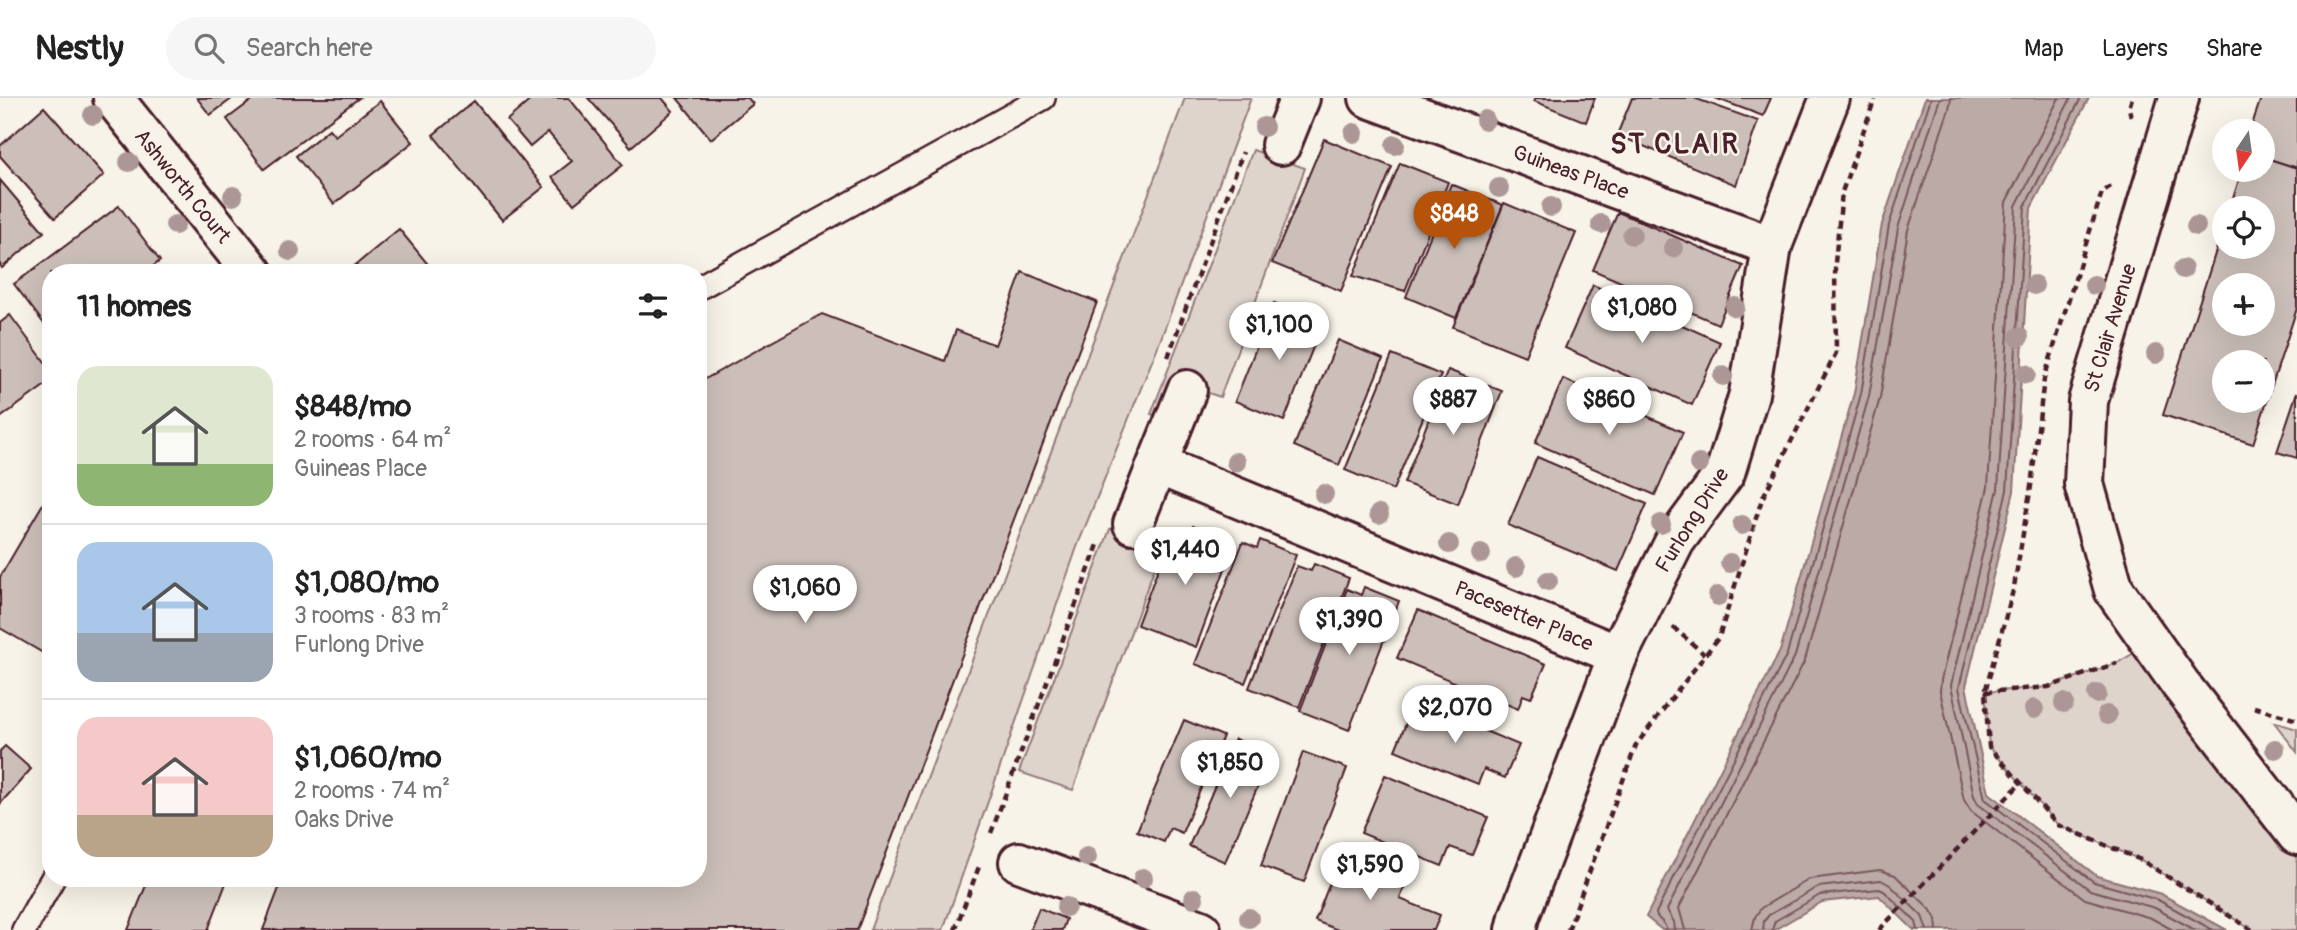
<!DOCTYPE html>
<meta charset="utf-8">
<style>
body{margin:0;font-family:Pangolin,sans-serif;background:#f6f6f6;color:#222;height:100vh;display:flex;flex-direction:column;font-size:26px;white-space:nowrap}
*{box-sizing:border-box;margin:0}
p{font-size:23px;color:#767676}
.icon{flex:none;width:38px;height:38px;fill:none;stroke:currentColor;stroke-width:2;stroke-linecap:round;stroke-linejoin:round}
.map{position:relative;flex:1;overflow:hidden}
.drawer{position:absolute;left:42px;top:166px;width:665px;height:623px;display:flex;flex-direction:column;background:#fff;border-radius:28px;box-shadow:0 7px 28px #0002}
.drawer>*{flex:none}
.needle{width:46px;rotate:193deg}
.tools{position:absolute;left:2212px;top:21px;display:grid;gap:14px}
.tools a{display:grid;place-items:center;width:63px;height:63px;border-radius:50%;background:#fff;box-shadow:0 7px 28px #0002;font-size:35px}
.price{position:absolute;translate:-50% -60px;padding:0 16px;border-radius:24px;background:#fff;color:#222;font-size:23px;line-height:46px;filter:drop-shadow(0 2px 4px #0008)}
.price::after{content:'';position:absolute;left:50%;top:42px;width:21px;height:16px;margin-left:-10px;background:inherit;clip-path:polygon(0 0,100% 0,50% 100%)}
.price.current{background:#b45309;color:#fff}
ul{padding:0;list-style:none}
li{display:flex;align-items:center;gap:21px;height:175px;padding:0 35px}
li+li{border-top:2px solid #e0e0e0}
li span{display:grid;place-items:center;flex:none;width:196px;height:140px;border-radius:21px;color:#555}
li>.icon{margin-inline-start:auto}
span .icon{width:84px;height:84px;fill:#fffc;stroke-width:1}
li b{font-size:30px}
h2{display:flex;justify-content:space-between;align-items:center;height:84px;padding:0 35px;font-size:30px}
header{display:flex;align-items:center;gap:42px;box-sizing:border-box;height:98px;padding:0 35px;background:#fff;border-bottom:2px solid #e0e0e0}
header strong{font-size:33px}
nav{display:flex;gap:38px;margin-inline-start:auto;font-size:24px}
.search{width:490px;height:63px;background:#f6f6f6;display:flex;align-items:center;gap:18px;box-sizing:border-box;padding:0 24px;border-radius:38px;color:#767676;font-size:26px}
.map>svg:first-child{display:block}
.green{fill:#ded4cc;stroke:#947a7c;stroke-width:2}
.water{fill:#bcaaa7;stroke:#8e7275;stroke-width:2}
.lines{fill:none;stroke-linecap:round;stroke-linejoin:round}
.shore{stroke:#78575d;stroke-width:2}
.building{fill:#ccbfb9;stroke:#4a1f2b;stroke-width:2;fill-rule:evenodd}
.service-casing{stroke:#4a1f2b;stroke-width:28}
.minor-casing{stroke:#4a1f2b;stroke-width:44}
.path{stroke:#4a1f2b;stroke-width:4.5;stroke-dasharray:7 5;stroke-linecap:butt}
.service{stroke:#f7f3e8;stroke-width:23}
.minor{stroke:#f7f3e8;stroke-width:38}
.tree{fill:#ac9796}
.labels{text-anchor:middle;stroke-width:5;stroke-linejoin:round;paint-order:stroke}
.street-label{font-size:21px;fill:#4a1f2b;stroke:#f7f3e8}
.district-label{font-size:28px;font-weight:bold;letter-spacing:2px;fill:#4a1f2b;stroke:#f7f3e8}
</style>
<header>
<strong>Nestly</strong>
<div class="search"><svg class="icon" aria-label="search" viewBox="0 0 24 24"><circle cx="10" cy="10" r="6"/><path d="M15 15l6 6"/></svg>Search here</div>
<nav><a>Map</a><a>Layers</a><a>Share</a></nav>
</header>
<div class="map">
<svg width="2297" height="832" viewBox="0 0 2297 832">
<rect width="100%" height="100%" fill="#f7f3e8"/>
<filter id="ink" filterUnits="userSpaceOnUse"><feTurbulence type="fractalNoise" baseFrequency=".0143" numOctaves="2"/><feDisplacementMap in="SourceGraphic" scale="14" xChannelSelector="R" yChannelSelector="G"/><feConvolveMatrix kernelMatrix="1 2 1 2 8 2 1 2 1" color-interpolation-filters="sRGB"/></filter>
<g filter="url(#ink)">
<g class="green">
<polygon points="1185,0 1251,0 1160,243 1077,449 943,832 870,832"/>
<polygon points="1253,52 1305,70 1220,299 1177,284 1165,320 1151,316"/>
<polygon points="1110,431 1162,449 1073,692 1019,674"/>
<polygon points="2151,545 2297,736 2297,832 2252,832 2141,762 2058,727 1989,649 1985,594 2048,589 2117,565"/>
<polygon points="2274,624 2297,631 2297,654"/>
</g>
<polygon class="water" points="1925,0 2089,0 2031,110 2014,393 1966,588 1989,695 2097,778 2161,796 2227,832 1914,832 1879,798 1822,804 1774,832 1662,832 1646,819 1780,553 1854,295 1882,126"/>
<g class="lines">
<g class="shore">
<polyline points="2059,0 2006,104 1988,389 1941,582 1940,593 1964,702 1971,713 2085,801 2151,820 2173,832"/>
<polyline points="2071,0 2016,108 1998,391 1951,587 1974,698 1978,706 2090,792 2155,810 2195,832"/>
<polyline points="2081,0 2025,108 2007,392 1959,590 1985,701 2094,784 2158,802 2213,832"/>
<path d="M1666,832C1666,823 1656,822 1656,815L1787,556L1861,296L1889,127L1931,0"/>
<polyline points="1675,832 1674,824 1667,812 1795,558 1869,298 1898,130 1940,0"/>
<polyline points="1685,832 1679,810 1805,562 1880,300 1908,132 1949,11 1951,0"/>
<polyline points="1752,832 1755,819 1761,810 1810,781 1880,772 1895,777 1930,811 1936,821 1937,832"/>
<polyline points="1763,832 1764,823 1769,817 1818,789 1881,782 1890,787 1922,818 1927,832"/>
<polyline points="1772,832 1775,823 1820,797 1879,791 1884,793 1916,824 1918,832"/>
</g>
</g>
<g class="building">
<polygon points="197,0 233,0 210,17"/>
<polygon points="255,0 359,0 264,71 227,21"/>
<polygon points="533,0 569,0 623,67 574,106 552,79 572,63 548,34 530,49 507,22"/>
<polygon points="588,0 662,0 673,13 631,49"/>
<polygon points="677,0 748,0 753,6 711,41"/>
<polygon points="1535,0 1595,0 1586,24 1534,3"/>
<polygon points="1632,0 1694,0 1758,23 1736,87 1617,37"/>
<polygon points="1715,0 1771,0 1763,18"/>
<polygon points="2261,0 2297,0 2297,70 2263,59 2263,33 2250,33"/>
<polygon points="380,3 413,44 334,106 296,58 329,31 335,38"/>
<polygon points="474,3 544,89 502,122 433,37"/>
<polygon points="44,9 104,77 55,120 0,58 0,48"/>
<polygon points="1324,41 1392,69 1341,193 1272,165"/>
<path d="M2263,59L2297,70V210L2253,346L2163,317L2224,128V149H2263V110H2230L2242,72H2263ZM2224,187H2263V226H2224ZM2224,264H2263V303H2224Z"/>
<polygon points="1400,65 1448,84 1405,193 1353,178"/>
<polygon points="0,82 44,134 2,170 0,167"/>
<polygon points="1451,86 1503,107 1456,220 1406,199"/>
<polygon points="1504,105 1576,135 1525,258 1453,229"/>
<polygon points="119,108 160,163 144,175 51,175 51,235 14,186"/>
<polygon points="1618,114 1743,168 1718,226 1593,172"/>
<polygon points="399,131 435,175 346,175"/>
<polygon points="1022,174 1097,204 857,832 263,832 283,780 698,780 698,285 822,216 945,263 956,232 995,247"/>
<polygon points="1593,187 1720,244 1692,307 1565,250"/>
<polygon points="1274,205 1323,224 1284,323 1235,303"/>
<polygon points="10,217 51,272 51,283 0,320 0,225"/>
<polygon points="1338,242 1383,261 1339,367 1294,348"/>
<polygon points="1392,257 1441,277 1393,392 1345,372"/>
<polygon points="1448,272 1502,293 1458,406 1404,385"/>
<polygon points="1563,281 1683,334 1655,397 1535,345"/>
<polygon points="2297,294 2297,360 2277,354"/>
<polygon points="1537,359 1647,406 1618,473 1508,427"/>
<polygon points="51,392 51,558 50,559 0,530 0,479"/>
<polygon points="1193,428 1215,437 1212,444 1232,452 1196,549 1137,527 1171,436 1188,442"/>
<polygon points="1260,442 1296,457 1245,585 1195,566 1243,444 1257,450"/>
<polygon points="1314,466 1349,480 1299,609 1249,590 1297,468 1311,473"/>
<polygon points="1364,489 1399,503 1349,632 1300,613 1347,491 1361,497"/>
<polygon points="1418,512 1546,566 1531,600 1523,597 1518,611 1397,560"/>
<polygon points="1415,604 1519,647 1505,680 1484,671 1478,686 1395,652"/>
<polygon points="1184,622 1223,638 1182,735 1170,730 1164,744 1137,733"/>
<polygon points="1235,641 1272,656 1225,764 1189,748"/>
<polygon points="5,648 31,671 0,706 0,653"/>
<polygon points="1303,654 1347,670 1304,784 1261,768"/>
<polygon points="1385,677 1488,719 1472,757 1450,749 1442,768 1361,735"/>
<polygon points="1340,759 1406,784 1400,801 1440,817 1434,832 1338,832 1315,823"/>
<polygon points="149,780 228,780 208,832 128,832"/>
<polygon points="1039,810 1066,821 1062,832 1030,832"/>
</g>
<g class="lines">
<g class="service-casing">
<g id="service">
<polyline points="698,190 1043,0"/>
<polyline points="24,832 53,780"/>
</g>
</g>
<g class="minor-casing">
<g id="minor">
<polyline points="113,0 253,175"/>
<polyline points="1369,0 1772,148"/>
<polyline points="2179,0 2088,303 2084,386 2114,492 2181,587 2297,737"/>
<polyline points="1281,47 1300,0"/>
<polyline points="1158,367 1618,557"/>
<polyline points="1133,426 1187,292"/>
<polyline points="1019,764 1201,832"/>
<polyline points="1516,832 1519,819 1618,557 1675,443 1725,375 1749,296 1772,148 1830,0"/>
</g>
</g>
<g class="path">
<polyline points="2131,19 2129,10 2132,0"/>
<polyline points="2111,88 2102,94 2044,281 2031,388 2014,489 1985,594 1989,649 2058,727 2141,762 2252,832"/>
<polyline points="1168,259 1243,54"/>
<polyline points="1673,529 1704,556"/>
<polyline points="1985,594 2048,589 2117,565"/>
<polyline points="2254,609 2297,622"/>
<polyline points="991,735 1099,444"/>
<polyline points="955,832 980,766"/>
<polyline points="1568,832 1636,647 1719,539 1762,401 1836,255 1835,165 1842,94 1875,0"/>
<polyline points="1879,832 2022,684"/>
</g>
<use href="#service" class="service"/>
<use href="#minor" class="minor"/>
</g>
<g class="tree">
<circle cx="93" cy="17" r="10"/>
<circle cx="1485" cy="22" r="10"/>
<circle cx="1264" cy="29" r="10"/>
<circle cx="1354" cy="35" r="10"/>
<circle cx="1395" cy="47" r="10"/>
<circle cx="129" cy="64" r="10"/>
<circle cx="1499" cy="90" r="10"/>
<circle cx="233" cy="98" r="10"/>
<circle cx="1551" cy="109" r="10"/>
<circle cx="1601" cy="126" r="10"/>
<circle cx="175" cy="127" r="10"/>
<circle cx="2196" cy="128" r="10"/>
<circle cx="1632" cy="137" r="10"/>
<circle cx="1673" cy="150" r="10"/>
<circle cx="290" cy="153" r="10"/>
<circle cx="2183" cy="171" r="10"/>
<circle cx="2034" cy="187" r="10"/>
<circle cx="2094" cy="187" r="10"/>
<circle cx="1735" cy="209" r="10"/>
<circle cx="2019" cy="239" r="10"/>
<circle cx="2156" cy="256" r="10"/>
<circle cx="2026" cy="276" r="10"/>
<circle cx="1723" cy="278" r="10"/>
<circle cx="1236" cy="364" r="10"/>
<circle cx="1699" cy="366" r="10"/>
<circle cx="1324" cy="396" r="10"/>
<circle cx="1379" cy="416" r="10"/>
<circle cx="1661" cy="426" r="10"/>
<circle cx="1742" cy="427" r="10"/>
<circle cx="1449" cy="446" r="10"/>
<circle cx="1481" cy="456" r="10"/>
<circle cx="1730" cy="465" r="10"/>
<circle cx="1516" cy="469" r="10"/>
<circle cx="1548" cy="483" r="10"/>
<circle cx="1718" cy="498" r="10"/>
<circle cx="2097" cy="596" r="10"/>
<circle cx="2064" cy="605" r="10"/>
<circle cx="2034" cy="611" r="10"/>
<circle cx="2107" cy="617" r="10"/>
<circle cx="2275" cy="651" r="10"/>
<circle cx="1087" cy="759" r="10"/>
<circle cx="1143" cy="780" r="10"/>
<circle cx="1194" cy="800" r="10"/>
<circle cx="1066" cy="809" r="10"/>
<circle cx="1249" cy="820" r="10"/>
</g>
</g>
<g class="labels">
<g class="street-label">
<text transform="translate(1571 74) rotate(20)" y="7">Guineas Place</text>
<text transform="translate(183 88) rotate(51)" y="7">Ashworth Court</text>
<text transform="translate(2110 230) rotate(-73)" y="7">St Clair Avenue</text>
<text transform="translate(1692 422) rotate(-58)" y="7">Furlong Drive</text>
<text transform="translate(1524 518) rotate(23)" y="7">Pacesetter Place</text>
</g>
<g class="district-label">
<text x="1675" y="55">ST CLAIR</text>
</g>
</g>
</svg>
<div class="tools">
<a><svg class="needle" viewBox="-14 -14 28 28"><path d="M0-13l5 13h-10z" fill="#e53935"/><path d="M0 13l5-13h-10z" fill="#767676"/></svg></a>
<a><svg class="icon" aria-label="locate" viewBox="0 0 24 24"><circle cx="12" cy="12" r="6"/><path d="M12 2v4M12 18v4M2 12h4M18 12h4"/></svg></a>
<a>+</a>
<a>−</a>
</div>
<b class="price current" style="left:1454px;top:153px">$848</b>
<b class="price" style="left:1642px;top:247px">$1,080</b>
<b class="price" style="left:1279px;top:264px">$1,100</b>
<b class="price" style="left:1453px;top:339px">$887</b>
<b class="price" style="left:1609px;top:339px">$860</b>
<b class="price" style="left:1185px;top:489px">$1,440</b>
<b class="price" style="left:805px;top:527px">$1,060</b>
<b class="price" style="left:1349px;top:559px">$1,390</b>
<b class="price" style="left:1455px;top:647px">$2,070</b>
<b class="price" style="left:1230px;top:702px">$1,850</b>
<b class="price" style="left:1370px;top:804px">$1,590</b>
<section class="drawer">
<h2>11 homes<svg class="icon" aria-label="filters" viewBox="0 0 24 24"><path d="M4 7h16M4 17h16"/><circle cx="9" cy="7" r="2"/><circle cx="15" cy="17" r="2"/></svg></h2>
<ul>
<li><span style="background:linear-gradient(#dfe7d0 70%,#8fb573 0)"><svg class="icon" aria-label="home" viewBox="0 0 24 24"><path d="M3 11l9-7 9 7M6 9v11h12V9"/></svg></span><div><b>$848/mo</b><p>2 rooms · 64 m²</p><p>Guineas Place</p></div></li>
<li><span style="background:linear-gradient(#a9c7e8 65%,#9aa5b1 0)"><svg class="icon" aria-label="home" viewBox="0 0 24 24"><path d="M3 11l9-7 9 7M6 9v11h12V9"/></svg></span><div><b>$1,080/mo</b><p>3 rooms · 83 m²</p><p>Furlong Drive</p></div></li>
<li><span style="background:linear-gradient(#f6c9c9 70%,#b9a48a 0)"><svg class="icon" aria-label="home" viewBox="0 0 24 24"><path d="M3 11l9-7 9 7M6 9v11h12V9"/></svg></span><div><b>$1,060/mo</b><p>2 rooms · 74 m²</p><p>Oaks Drive</p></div></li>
</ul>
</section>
</div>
